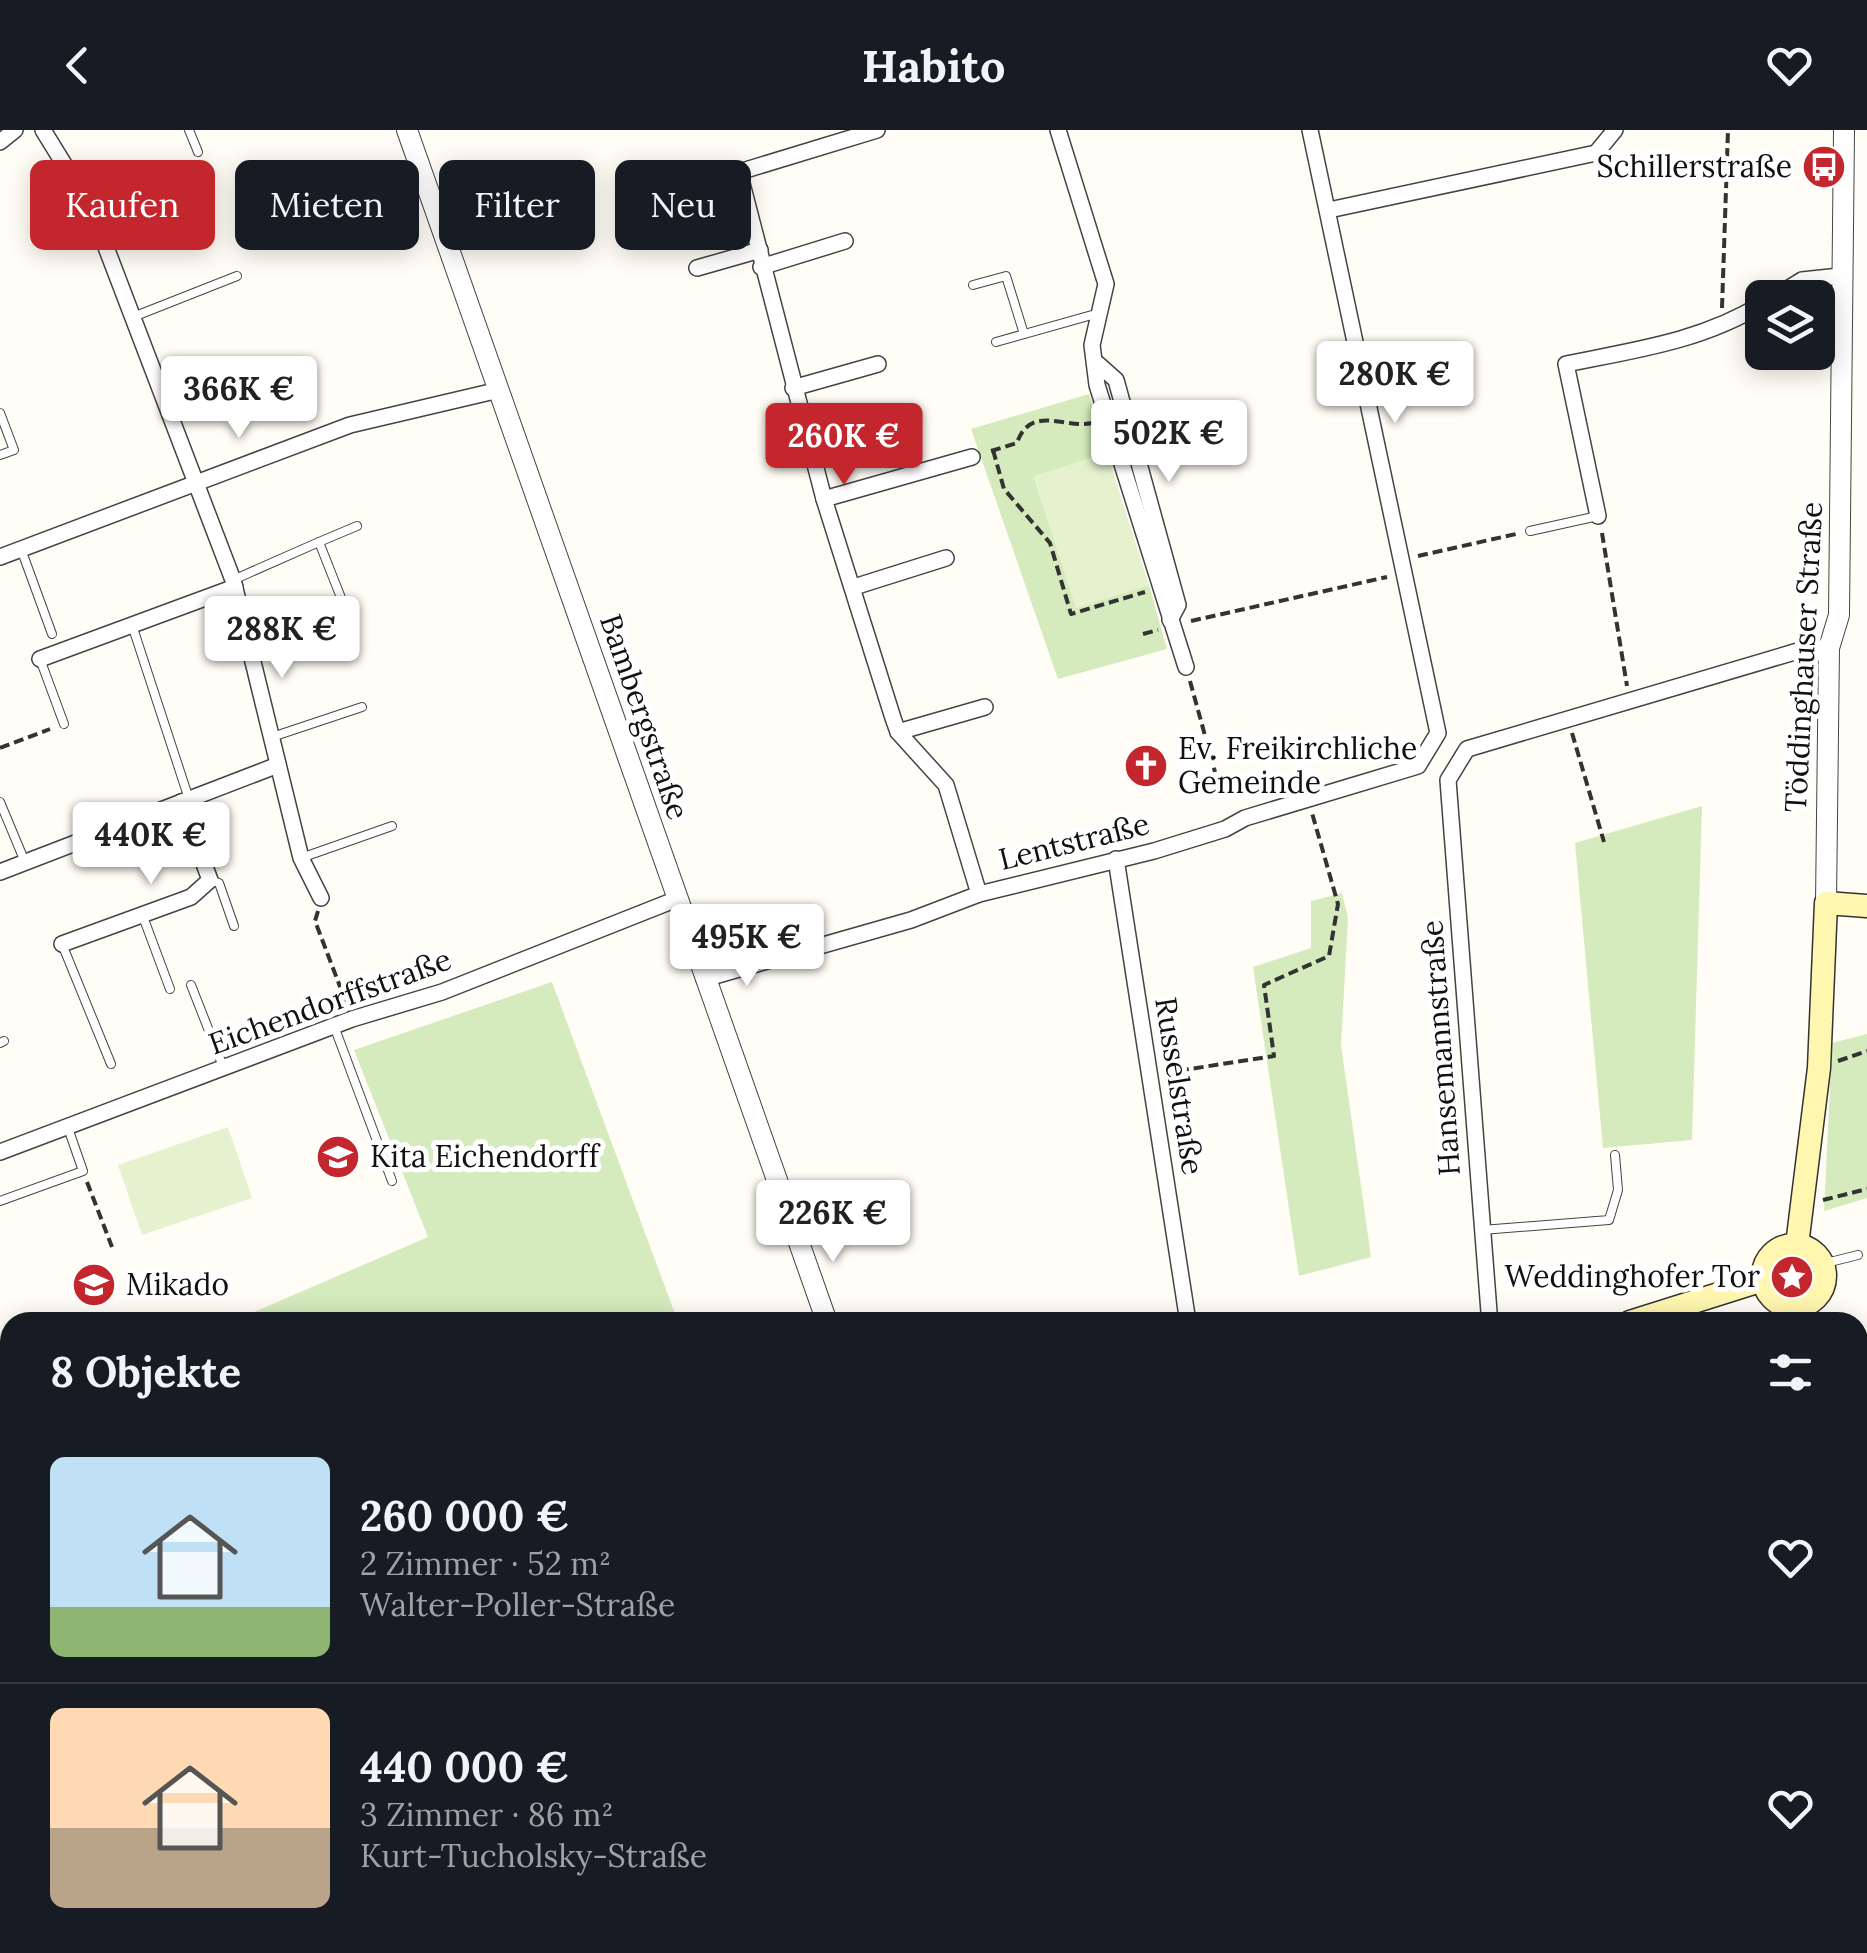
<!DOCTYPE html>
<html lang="de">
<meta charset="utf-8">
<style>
body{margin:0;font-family:Lora,serif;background:#20242c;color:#f1f3f6;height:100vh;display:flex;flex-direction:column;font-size:38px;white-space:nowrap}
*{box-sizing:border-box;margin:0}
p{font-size:32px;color:#9ea1a6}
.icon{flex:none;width:55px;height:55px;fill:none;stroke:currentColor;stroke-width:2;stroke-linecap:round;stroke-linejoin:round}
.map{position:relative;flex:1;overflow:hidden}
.side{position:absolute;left:0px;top:1182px;width:1868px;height:642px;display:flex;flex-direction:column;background:#171b24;border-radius:30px 30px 0 0;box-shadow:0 5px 25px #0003}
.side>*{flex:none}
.top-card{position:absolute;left:30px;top:30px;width:1000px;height:90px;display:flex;gap:20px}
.tools{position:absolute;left:1745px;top:150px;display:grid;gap:20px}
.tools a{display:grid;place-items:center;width:90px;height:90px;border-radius:15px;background:#171b24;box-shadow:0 5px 25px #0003;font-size:50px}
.price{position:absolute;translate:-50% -85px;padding:0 22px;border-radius:10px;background:#fff;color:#222;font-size:32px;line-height:65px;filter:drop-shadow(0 2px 5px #0008)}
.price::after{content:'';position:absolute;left:50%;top:60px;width:30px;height:22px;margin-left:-15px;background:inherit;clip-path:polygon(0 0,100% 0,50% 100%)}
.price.current{background:#c4262e;color:#fff}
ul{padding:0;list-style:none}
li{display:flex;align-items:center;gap:30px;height:250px;padding:0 50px}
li+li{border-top:2px solid #363941}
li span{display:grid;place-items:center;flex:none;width:280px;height:200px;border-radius:15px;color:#555}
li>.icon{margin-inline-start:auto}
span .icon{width:120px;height:120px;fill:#fffc;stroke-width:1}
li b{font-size:42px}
h2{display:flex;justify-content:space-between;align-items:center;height:120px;padding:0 50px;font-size:42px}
.tag{padding:0 35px;border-radius:15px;background:#171b24;box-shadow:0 5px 25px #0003;font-size:35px;line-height:90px}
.tag.current{background:#c4262e;color:#fff}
header{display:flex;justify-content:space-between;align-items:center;height:130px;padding:0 50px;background:#171b24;font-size:45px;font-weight:700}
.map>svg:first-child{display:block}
.green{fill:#d5ebbd}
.cemetery{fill:#d9e3c4}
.pitch{fill:#e6f2cf}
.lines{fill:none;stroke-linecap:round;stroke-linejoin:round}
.service-casing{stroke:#444;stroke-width:10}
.minor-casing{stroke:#444;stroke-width:18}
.tertiary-casing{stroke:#444;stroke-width:22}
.secondary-casing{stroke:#333;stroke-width:25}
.path{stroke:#333;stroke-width:4;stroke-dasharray:10 5;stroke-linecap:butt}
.service{stroke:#fff;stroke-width:8}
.minor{stroke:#fff;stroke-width:15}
.tertiary{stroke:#fff;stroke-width:20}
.secondary{stroke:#fff6b0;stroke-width:22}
.labels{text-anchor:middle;stroke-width:10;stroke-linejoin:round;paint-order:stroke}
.poi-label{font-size:30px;fill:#111;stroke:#fff;text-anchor:start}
.street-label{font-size:30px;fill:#111;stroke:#fff}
</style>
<header><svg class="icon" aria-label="back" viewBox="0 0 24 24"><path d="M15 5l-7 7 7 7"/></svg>Habito<svg class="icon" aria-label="heart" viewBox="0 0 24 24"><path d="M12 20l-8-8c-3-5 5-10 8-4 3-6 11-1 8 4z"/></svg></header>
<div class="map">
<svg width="1867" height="1823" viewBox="0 0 1867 1823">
<rect width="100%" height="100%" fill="#fffdf5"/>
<g class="green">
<polygon points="1089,264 1107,323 1034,347 1076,477 1149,455 1167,519 1058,549 971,299"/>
<polygon points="1702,676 1692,1010 1603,1018 1575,713"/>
<polygon points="1342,763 1348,788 1341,915 1371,1127 1299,1146 1253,837 1311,818 1311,771"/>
<polygon points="552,852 678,1192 231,1192 428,1107 354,920"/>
<polygon points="1867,904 1867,1068 1824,1081 1832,913"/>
</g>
<polygon class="cemetery" points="1219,1815 1410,1815 1411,1823 1221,1823"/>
<g class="pitch">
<polygon points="1107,323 1149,455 1076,478 1034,346"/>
<polygon points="228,997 252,1068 142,1105 118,1035"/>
</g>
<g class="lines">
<g class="service-casing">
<g id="service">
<polyline points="189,0 198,22"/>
<polyline points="973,155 1006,146 1024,204"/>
<polyline points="133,187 237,146"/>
<polyline points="996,212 1099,183"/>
<polyline points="0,283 14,320 0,325"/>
<polyline points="1530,401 1598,386"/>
<polyline points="319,412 357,396"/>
<polyline points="21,419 52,504"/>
<polyline points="233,450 319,412 349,488"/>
<polyline points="132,495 189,669"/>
<polyline points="40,529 64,594"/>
<polyline points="272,607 362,577"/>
<polyline points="0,672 25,732"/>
<polyline points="301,728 392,696"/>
<polyline points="210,750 219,753 234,796"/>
<polyline points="142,784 170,859"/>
<polyline points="62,814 111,934"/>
<polyline points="191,855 224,939"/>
<polyline points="334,896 392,1051"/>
<polyline points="0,913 4,911"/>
<polyline points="0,1071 83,1041 68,998"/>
<polyline points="1482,1100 1609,1090 1618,1060 1615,1025"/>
<polyline points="1822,1134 1858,1125"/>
<polyline points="0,1504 10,1508"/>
<polyline points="1470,1815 1471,1823"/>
<polyline points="1523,1823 1529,1815"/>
</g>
</g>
<g class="minor-casing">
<g id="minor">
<polyline points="43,0 91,78 233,450 301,728 321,768"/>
<polyline points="877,0 739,42 824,369 893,588 898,602 946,655 979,764"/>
<polyline points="1058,0 1106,154 1092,215 1097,255 1186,537"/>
<polyline points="0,12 15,0"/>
<polyline points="667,63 739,42"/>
<polyline points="1329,80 1596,23 1615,0"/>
<polyline points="761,137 845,111"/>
<polyline points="697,138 760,120"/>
<polyline points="1773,168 1802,150 1840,146"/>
<polyline points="1098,234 1116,250 1178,475 1170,490"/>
<polyline points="793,258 878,234"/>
<polyline points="824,369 972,327"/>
<path d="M1598,386L1566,234C1635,220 1702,211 1762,174"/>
<polyline points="0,427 350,295 499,260"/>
<polyline points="854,457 946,428"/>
<polyline points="40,529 235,457"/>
<polyline points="898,602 985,577"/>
<polyline points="1116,729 1188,1192"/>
<polyline points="0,742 278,635"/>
<polyline points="62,814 191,767 210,750 181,672"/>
<polyline points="704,849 911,790 979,764 1154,721 1225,699 1245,688 1418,636 1438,603 1310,0"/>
<polyline points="0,1022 352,889 442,862 677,769"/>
<polyline points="1489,1182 1448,650 1467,619 1808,518 1829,518"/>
<polyline points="1858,1435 1867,1435"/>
<polyline points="1076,1815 1078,1823"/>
<polyline points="686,1823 705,1815"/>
<polyline points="816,1823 816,1815"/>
</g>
</g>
<g class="tertiary-casing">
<g id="tertiary">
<polyline points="407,0 827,1192"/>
<polyline points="1826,773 1829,518 1839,485 1844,0"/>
<polyline points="1798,1177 1799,1192"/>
<polyline points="1809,1815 1809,1823"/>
<polyline points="1825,1815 1826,1823"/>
</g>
</g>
<g class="secondary-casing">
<g id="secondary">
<circle cx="1794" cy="1146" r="31"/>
<polyline points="1797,1115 1819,938 1826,773 1867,776"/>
<polyline points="1630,1192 1763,1150"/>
<polyline points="0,1786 10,1781"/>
</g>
</g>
<g class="path">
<polyline points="1722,178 1728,0"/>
<polyline points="993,320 1004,359 1050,413 1071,484 1145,462"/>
<path d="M991,321L1017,313C1030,274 1066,299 1092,293"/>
<polyline points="1602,403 1627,556"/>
<polyline points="1418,426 1516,404"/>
<polyline points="1191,491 1387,447"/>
<polyline points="1143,504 1158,500"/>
<polyline points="1190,551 1215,642"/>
<polyline points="1572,603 1604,712"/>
<polyline points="0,618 50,599"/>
<polyline points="318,781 315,791 347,875"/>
<polyline points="1838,931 1867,921"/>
<polyline points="1164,943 1274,926 1264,855 1329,826 1338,774 1312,683"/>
<polyline points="87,1052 112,1117"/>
<polyline points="1823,1070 1867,1059"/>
<polyline points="1276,1815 1277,1823"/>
<polyline points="1303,1815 1305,1823"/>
<polyline points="1639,1815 1639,1823"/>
</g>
<use href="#service" class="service"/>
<use href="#minor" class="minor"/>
<use href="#tertiary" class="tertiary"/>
<use href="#secondary" class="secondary"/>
</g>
<defs>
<g id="bus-disc" transform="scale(2.25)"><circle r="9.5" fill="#c4262e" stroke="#fff"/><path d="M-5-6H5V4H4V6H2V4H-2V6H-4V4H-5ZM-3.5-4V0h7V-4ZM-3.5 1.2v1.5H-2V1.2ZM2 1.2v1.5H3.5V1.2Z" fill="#fff"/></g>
<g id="church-disc" transform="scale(2.25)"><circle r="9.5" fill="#c4262e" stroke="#fff"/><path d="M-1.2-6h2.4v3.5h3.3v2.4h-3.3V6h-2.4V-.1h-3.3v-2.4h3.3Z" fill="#fff"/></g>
<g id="school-disc" transform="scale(2.25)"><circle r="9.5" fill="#c4262e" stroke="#fff"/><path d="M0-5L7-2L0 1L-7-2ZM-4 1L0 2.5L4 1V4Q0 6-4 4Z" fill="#fff"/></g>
<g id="sight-disc" transform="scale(2.25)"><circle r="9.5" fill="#c4262e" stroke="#fff"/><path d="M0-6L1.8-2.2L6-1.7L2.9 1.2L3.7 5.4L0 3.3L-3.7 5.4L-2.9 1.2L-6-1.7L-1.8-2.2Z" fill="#fff"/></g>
</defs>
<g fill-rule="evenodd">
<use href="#bus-disc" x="1824" y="37"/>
<use href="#church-disc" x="1146" y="636"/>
<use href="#school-disc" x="338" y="1027"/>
<use href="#sight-disc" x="1792" y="1147"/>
<use href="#school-disc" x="94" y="1155"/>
</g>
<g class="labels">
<g class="poi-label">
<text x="1792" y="47" text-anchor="end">Schillerstraße</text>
<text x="1178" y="629">Ev. Freikirchliche<tspan x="1178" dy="34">Gemeinde</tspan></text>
<text x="370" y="1037">Kita Eichendorff</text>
<text x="1760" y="1157" text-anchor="end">Weddinghofer Tor</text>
<text x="126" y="1165">Mikado</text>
</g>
<g class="street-label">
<text transform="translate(1804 527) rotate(-87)" y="10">Töddinghauser Straße</text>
<text transform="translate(644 587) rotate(71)" y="10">Bambergstraße</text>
<text transform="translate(1074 712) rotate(-14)" y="10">Lentstraße</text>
<text transform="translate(330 872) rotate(-20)" y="10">Eichendorffstraße</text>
<text transform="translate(1441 918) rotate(-94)" y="10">Hansemannstraße</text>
<text transform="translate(1179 956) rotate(81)" y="10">Russelstraße</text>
</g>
</g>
</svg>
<div class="tools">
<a><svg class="icon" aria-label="layers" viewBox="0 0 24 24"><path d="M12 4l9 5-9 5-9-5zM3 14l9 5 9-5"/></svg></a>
</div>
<b class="price" style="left:1395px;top:296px">280K €</b>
<b class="price" style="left:239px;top:311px">366K €</b>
<b class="price" style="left:1169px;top:355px">502K €</b>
<b class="price current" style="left:844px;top:358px">260K €</b>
<b class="price" style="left:282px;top:551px">288K €</b>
<b class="price" style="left:151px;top:757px">440K €</b>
<b class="price" style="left:747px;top:859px">495K €</b>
<b class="price" style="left:833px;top:1135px">226K €</b>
<div class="top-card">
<a class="tag current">Kaufen</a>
<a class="tag">Mieten</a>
<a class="tag">Filter</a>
<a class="tag">Neu</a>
</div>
<section class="side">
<h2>8 Objekte<svg class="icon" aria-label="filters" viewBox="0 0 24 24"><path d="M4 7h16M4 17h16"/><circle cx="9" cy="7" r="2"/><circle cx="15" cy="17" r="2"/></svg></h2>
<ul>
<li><span style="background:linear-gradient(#bfe0f5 75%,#8fb573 0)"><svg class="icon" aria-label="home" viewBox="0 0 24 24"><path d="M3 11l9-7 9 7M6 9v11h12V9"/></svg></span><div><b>260 000 €</b><p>2 Zimmer · 52 m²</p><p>Walter-Poller-Straße</p></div><svg class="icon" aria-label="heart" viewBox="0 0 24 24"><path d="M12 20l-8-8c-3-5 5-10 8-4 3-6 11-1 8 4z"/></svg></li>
<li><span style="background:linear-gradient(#ffd9b3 60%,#b9a48a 0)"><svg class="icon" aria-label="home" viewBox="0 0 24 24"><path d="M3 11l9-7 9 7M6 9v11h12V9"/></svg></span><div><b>440 000 €</b><p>3 Zimmer · 86 m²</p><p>Kurt-Tucholsky-Straße</p></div><svg class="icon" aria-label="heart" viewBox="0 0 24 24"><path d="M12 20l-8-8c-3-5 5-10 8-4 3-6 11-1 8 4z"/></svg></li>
</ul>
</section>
</div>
